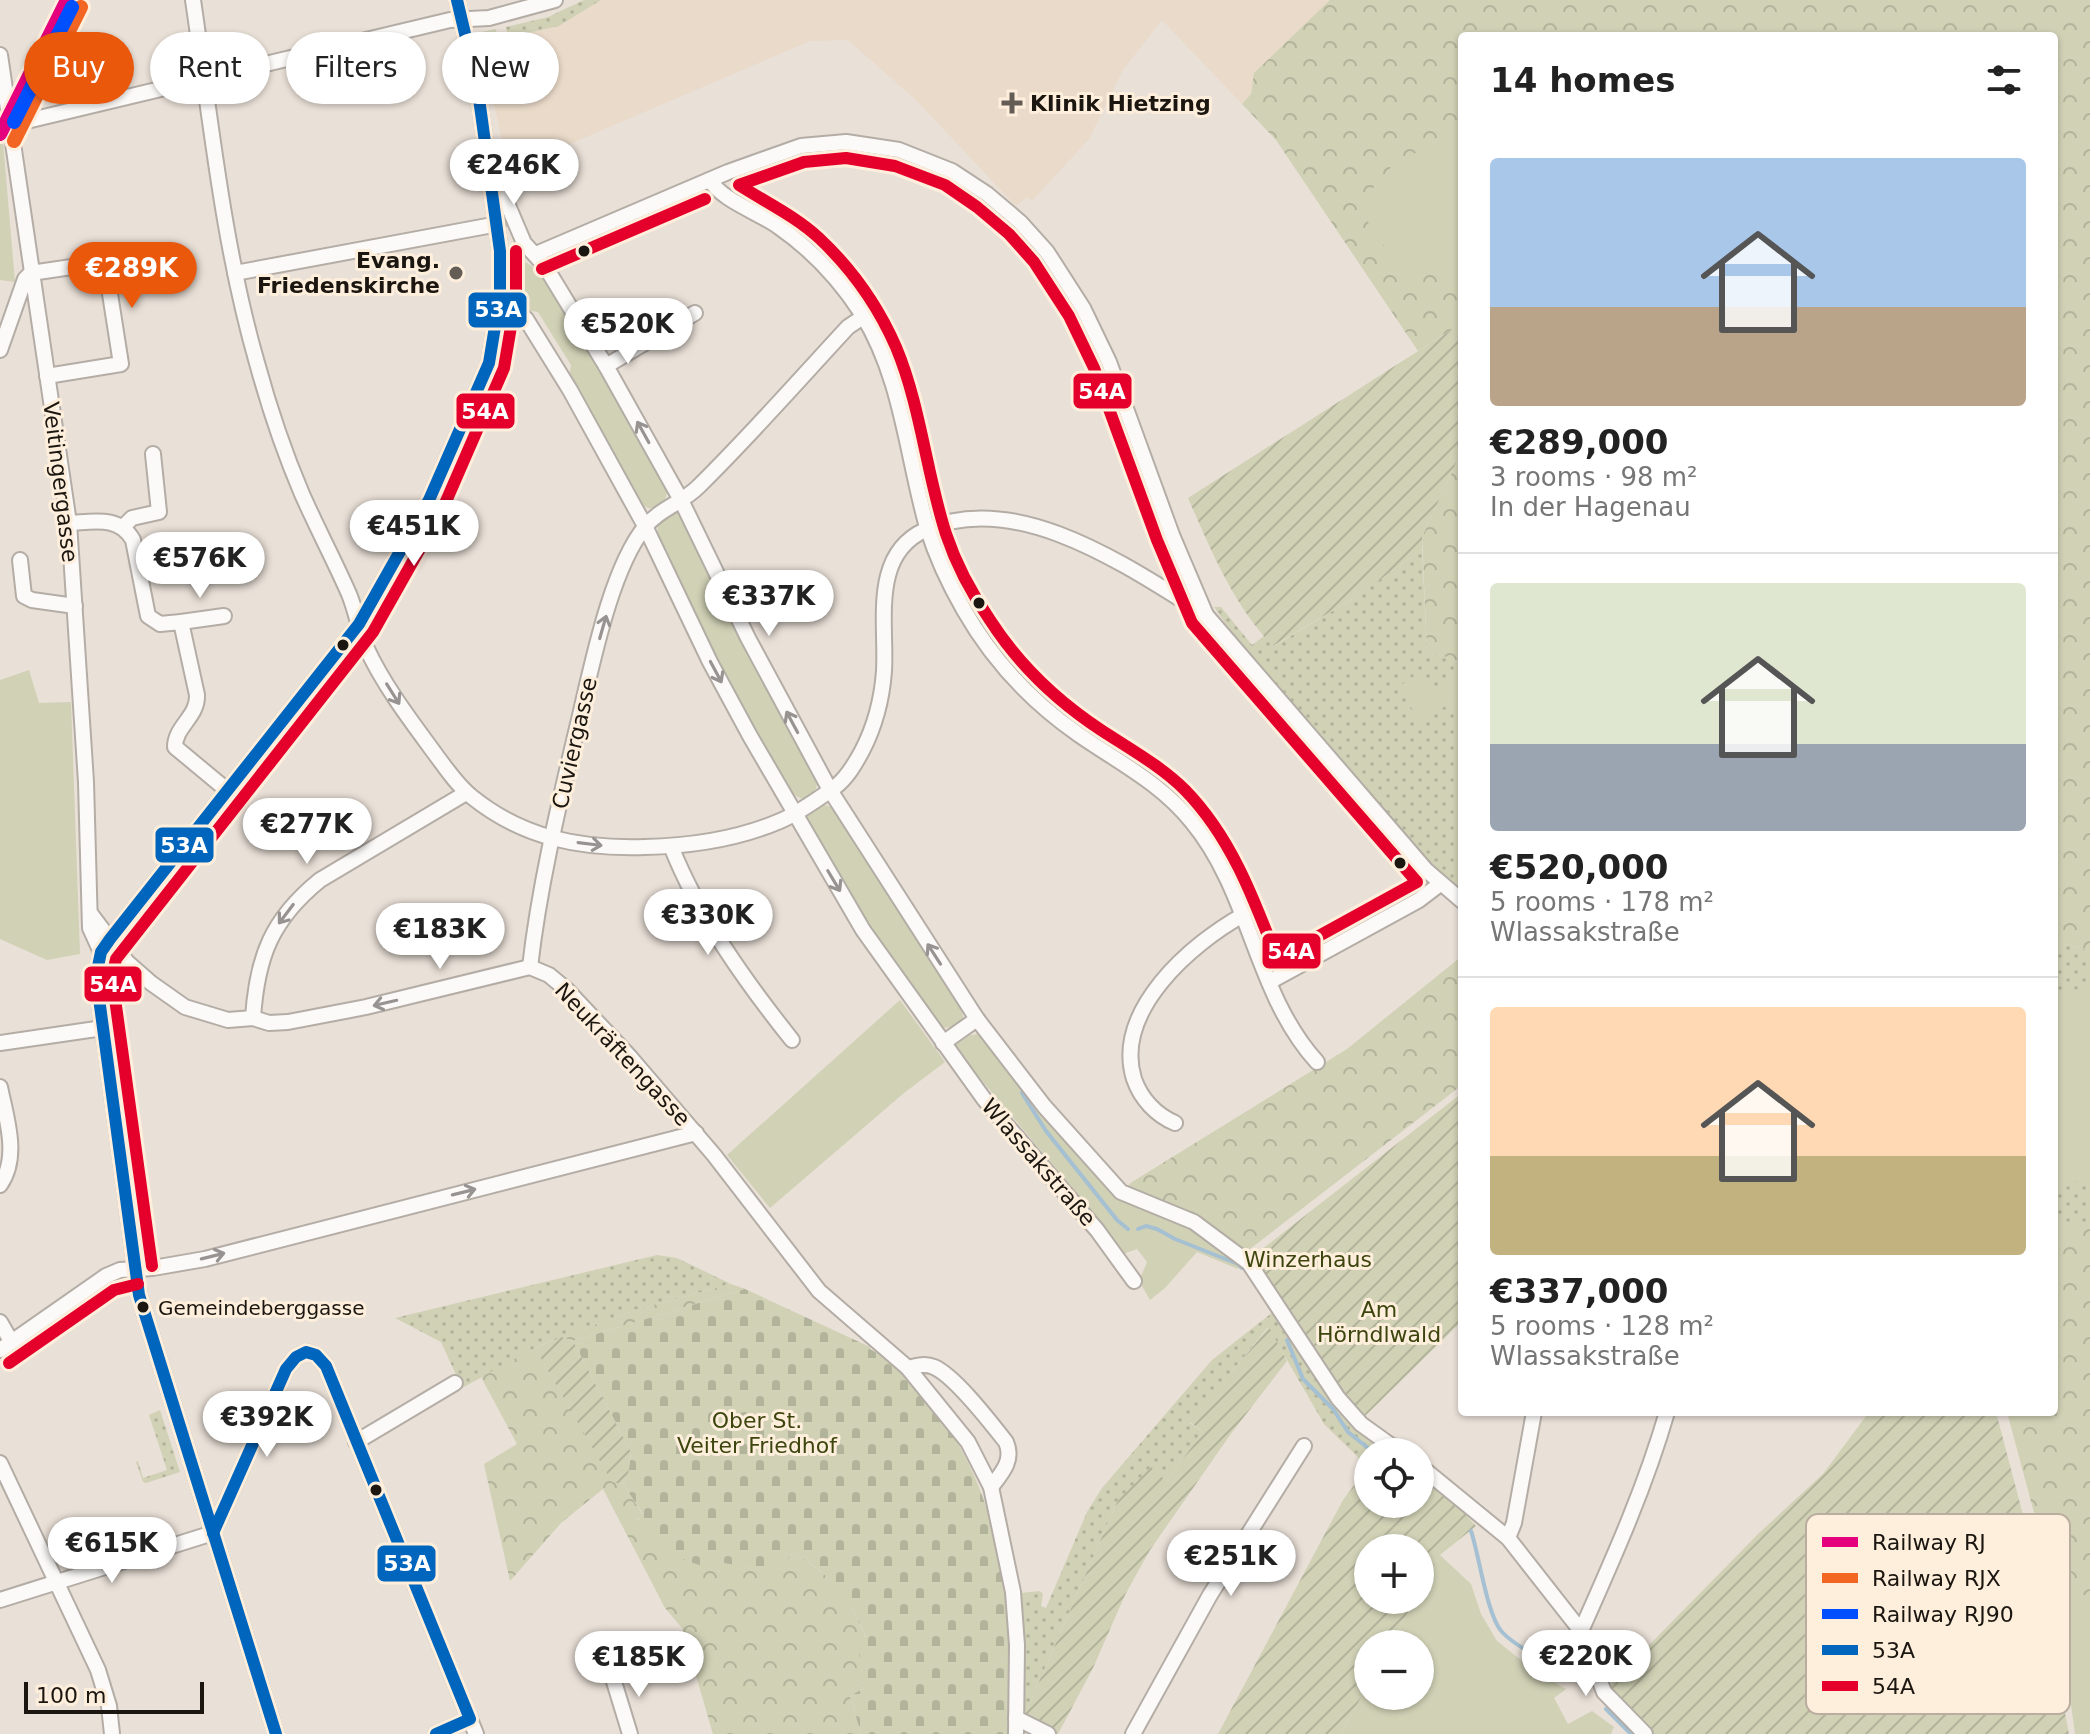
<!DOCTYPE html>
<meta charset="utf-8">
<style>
body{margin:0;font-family:"DejaVu Sans",sans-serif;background:#f6f6f6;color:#222;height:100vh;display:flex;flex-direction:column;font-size:30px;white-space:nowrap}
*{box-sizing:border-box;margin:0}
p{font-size:26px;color:#767676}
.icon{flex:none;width:44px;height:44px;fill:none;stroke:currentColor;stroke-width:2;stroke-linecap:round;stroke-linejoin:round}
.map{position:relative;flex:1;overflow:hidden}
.side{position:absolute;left:1458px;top:32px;width:600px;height:1384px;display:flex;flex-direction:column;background:#fff;border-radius:8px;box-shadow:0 2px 6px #0004}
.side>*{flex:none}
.guide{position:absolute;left:24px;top:32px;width:760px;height:72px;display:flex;gap:16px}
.tools{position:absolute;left:1354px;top:1438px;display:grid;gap:16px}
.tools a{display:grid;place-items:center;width:80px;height:80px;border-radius:50%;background:#fff;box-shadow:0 2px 6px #0004;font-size:40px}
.scale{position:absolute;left:24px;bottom:20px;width:180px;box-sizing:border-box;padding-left:8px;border:4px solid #1b1610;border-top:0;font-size:22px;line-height:28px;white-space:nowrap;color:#1b1610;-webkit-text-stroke:6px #feeedc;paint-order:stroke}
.price{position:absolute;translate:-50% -68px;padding:0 18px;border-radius:28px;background:#fff;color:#222;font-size:26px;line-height:52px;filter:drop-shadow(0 2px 4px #0008)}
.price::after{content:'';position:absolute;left:50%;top:48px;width:24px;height:18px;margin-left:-12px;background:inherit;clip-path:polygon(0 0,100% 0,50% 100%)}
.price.selected{background:#ea580c;color:#fff}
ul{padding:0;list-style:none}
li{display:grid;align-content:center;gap:16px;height:424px;padding:0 32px}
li+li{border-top:2px solid #e0e0e0}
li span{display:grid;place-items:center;height:248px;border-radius:8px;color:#555}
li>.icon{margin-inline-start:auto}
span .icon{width:144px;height:144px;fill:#fffc;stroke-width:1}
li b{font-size:34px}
h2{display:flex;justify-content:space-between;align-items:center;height:96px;padding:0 32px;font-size:34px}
.chip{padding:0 28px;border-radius:36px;background:#fff;box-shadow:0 2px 6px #0004;font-size:28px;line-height:72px}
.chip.selected{background:#ea580c;color:#fff}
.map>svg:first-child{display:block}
.built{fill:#eadac9}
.grass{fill:url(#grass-dots)}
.forest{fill:url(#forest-crowns)}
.cemetery{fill:url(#cemetery-stones)}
.park{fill:#d0d1b5}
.garden{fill:url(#garden-furrows)}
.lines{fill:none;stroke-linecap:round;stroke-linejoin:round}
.stream{stroke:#a4c0d2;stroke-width:4}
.minor-casing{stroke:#b4ada6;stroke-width:18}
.minor{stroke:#fcfaf9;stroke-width:14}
.bus-1-casing{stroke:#feeedc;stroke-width:18}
.bus-2-casing{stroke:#feeedc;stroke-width:18}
.bus-1{stroke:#0065bd;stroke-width:12}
.bus-2{stroke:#e4002b;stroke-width:12}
.rail-1-casing{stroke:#feeedc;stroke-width:20}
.rail-2-casing{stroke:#feeedc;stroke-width:20}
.rail-3-casing{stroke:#feeedc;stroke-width:20}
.rail-1{stroke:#e5007d;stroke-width:14}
.rail-2{stroke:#f26522;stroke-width:14}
.rail-3{stroke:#0050ff;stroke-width:14}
.oneway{stroke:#979390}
.poi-dot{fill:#635d56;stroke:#feeedc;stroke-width:3}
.bus-dot{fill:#1b1610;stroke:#feeedc;stroke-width:3}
.labels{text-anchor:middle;stroke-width:6;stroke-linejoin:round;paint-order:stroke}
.bus-label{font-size:20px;fill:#1b1610;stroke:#feeedc;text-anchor:start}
.poi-label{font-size:22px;font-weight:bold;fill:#1b1610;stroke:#feeedc;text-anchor:start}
.street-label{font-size:22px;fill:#1b1610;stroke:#feeedc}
.park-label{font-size:22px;fill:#3d450f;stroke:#feeedc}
.key{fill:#feeedc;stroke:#baad9f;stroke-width:2}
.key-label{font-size:22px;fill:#1b1610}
.line-badge{stroke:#feeedc;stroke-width:3}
.badge-label{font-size:22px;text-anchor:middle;font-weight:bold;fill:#fff}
</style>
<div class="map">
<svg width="2090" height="1734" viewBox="0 0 2090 1734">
<defs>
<pattern id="grass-dots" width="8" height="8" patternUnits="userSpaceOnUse" patternTransform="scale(2)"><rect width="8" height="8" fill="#d0d1b5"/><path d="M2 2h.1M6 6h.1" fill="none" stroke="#b2b39b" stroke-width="1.8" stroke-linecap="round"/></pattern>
<pattern id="forest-crowns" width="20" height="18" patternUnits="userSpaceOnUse" patternTransform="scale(2)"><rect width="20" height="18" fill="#d0d1b5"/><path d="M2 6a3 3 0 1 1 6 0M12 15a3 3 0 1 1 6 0" fill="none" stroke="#b2b39b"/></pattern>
<pattern id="cemetery-stones" width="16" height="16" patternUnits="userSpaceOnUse" patternTransform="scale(2)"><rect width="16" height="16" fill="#d0d1b5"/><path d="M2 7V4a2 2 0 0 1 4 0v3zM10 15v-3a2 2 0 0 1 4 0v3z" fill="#b2b39b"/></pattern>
<pattern id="garden-furrows" width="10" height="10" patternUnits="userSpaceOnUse" patternTransform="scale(2)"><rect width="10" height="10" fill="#d0d1b5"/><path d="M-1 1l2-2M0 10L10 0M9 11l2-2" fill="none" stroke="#b2b39b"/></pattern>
</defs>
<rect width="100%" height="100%" fill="#e9e0d7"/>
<polygon class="built" points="601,0 1330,0 1254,73 1251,94 1242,104 1162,20 1123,70 1089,139 1032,201 1027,197 1016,206 916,100 848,40 810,41 509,170 480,43 559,26"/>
<g class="grass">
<polygon points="584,0 601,0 559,26 480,43 481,32 496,29 497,35 507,33 506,27 548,17"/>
<polygon points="1422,549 1427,650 1460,662 1462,667 1462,894 1429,864 1238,641 1214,607 1221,607 1252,645 1264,636 1274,646 1359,595"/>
<polygon points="2054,942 2090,950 2090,1225 2086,1226 2054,1220"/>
<polygon points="657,1255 677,1258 731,1284 635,1310 539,1346 462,1388 441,1342 395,1318"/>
<polygon points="1283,1304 1323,1368 1388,1452 1368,1452 1368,1467 1324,1424 1268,1327 1190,1423 1203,1432 1166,1481 1118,1500 1025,1714 1021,1593 1040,1591 1043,1594 1041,1606 1046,1608 1087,1512 1102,1488 1212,1360"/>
<polygon points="160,1410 180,1472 146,1483 143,1482 136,1462 138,1461 143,1478 167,1470 149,1415"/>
</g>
<g class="forest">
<polygon points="1330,0 2090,0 2090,950 2054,942 2054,36 1462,36 1462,323 1418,351 1276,140 1242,104 1251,94 1254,73"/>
<polygon points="1462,450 1462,667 1460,662 1427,650 1422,537"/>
<polygon points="1462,956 1462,1085 1246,1252 1123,1190 1132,1182 1347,1049"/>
<polygon points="2054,1220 2090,1225 2090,1595 2056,1595 2007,1412 2054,1412"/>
<polygon points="731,1284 745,1289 573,1341 562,1337 635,1310"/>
<path d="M535,1348L612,1481L623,1484L643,1515L637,1520L706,1566L720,1572L724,1562L753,1568L789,1559L793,1553C833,1575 848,1596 866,1638L859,1646L864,1688L850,1696L861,1734H713L682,1628L665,1608L603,1489L561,1523L510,1581L484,1464L517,1444L481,1377Z"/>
</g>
<path class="cemetery" d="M745,1289L870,1347V1349C893,1361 909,1378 925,1397C1004,1489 1017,1617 1008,1734H861L850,1696L864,1688L858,1645L866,1637C848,1597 832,1574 793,1553L783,1566L753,1568L724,1563L721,1572L687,1561L660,1547L637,1521L643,1514L623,1484L628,1476L631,1452L573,1341Z"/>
<g class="park">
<polygon points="0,107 15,282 0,280"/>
<path d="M1462,138V271C1401,285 1386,250 1358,206L1391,167L1427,146Z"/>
<path d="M521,259L539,271L603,373L668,489L664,503C654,509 650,511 640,503L569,378L571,365L538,312L526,310L513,289L509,268Z"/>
<path d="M676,511L682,515L816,776C819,789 814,795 802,799L788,791L712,649L660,541C653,524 662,518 676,511Z"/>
<polygon points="29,670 39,703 71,702 80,954 47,960 0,939 0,680"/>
<polygon points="1420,672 1432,692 1453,678 1461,697 1420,721 1398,687"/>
<polygon points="821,804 832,807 843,822 962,1006 963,1019 956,1027 939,1028 858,908 806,819 809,813"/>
<polygon points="2090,988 2090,1180 2054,1184 2054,992"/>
<polygon points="900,1000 945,1062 904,1093 770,1208 727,1155"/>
<polygon points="978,1034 990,1044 1121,1198 1135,1206 1199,1229 1241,1260 1238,1269 1197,1252 1165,1288 1150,1300 1139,1281 1147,1262 1137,1249 1123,1254 1096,1215 1093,1218 1077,1200 1080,1197 953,1046 970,1035"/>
<polygon points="1440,1555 1471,1584 1481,1614 1497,1641 1535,1671 1566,1689 1554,1698 1568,1724 1592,1711 1614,1727 1611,1734 1341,1734 1368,1685 1368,1696 1420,1696 1420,1644 1390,1644 1415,1600 1420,1600 1420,1590"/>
<polygon points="2056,1595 2090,1595 2090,1734 2075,1734"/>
</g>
<g class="garden">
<path d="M1462,323V450L1422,537V549L1359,595L1273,646C1233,605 1211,550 1188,498Z"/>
<polygon points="1462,1093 1462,1321 1364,1417 1341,1392 1252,1257"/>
<polygon points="1269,1327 1287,1361 1230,1435 1150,1550 1125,1595 1093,1668 1058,1734 1025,1714 1118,1500 1151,1467 1166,1481 1203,1432 1190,1422"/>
<polygon points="562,1337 573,1341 631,1452 628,1476 623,1484 612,1482 535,1348"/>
<polygon points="1869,1412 1996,1412 2038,1572 2069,1734 1653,1734 1609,1686 1758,1534 1823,1474"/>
<polygon points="1368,1467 1368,1504 1420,1504 1420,1477 1453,1501 1476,1526 1440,1555 1420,1590 1420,1548 1368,1548 1368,1600 1415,1600 1390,1644 1368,1644 1368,1685 1341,1734 1218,1734 1343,1500"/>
</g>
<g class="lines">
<g class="stream">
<polyline points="1022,1093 1046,1131 1117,1220 1128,1229"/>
<polyline points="1138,1229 1146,1226 1157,1229 1175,1239 1238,1264 1242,1268"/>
<polyline points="1287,1340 1303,1379 1333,1409 1348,1432 1373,1452"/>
<path d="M1471,1531C1479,1554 1487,1616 1502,1632C1522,1653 1553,1660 1576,1677"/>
<polyline points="1606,1709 1631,1734"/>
</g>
<g class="minor-casing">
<g id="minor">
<path d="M193,0C211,122 223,245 257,363C269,407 284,452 302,494C317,528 334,560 349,594C356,611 359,630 366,647C384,686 411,721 436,755C447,770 458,786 472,797C523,838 580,849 645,847C690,846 738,839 780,821C799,813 818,799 835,787C847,778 855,764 862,751C875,726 882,699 884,671C887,624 870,555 925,530C1018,488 1131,569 1206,615"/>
<polyline points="0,55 69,523 86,782 90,928 101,952"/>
<polyline points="10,125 450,20 489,18 555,0"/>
<polyline points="497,170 507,203 524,243 545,266 606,366 681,500 748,638 830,790 977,1019 1044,1106 1121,1192 1194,1222 1249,1263 1338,1398 1361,1424 1400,1452"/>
<path d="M710,180C721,200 760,213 779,227C812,250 840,280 862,314C902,378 907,457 927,527C936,556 949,584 964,610C992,659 1032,702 1078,734C1118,762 1161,783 1192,822C1251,893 1255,994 1317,1062"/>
<polyline points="536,254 728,172 801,146 846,142 899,150 952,171 987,194 1020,222 1047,252 1083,308 1109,362 1172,535 1206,615 1426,870 1462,901"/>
<polyline points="235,273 498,224"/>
<polyline points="500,296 526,319 570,390 645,526 710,662 750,736 863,930 984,1099 1097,1230 1134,1281"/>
<polyline points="0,350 25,279 31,273 105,262 121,364 47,376"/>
<polyline points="606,366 695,313"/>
<path d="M69,523C93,522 119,515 133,540L148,616L160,624L181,622L197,695C198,717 175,726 175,747L228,791"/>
<polyline points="123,527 132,518 159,512 153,454"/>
<polyline points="20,560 24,596 32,600 75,606"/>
<polyline points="181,622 224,616"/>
<path d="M671,846C699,917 745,981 792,1040"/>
<polyline points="90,913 127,962 151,983 185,1007 228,1020 253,1018 269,1023 288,1022 366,1007 530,967 549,975 567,990 630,1057 714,1155 819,1291 908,1368 968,1442 991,1487 1013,1592 1017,1645 1016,1734"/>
<path d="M530,967C540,880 561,796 581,711C593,660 612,567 645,527C659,509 682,503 698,487C750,436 798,381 848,327L863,317"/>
<polyline points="1269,982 1419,900 1440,884"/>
<path d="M253,1018C257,956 272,919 320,880L466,793"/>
<polyline points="0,1043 103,1028"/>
<polyline points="943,1043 977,1019"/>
<path d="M0,1087C6,1117 20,1157 0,1185"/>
<path d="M1175,1123C1156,1115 1141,1099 1134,1079C1113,1011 1191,944 1243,915"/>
<polyline points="0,1322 11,1341"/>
<polyline points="0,1350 106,1276 120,1270 153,1268 205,1259 696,1133"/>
<path d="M908,1368C916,1366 925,1363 934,1367C955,1376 991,1423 1006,1442C1014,1460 1002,1473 991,1487"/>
<polyline points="356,1442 455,1383"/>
<polyline points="0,1463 98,1670 109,1706 112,1734"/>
<polyline points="1420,1466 1508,1538 1581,1631 1604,1692 1645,1734"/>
<polyline points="213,1533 286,1369 296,1357 306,1352 316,1355 326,1366 476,1734"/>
<polyline points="1508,1538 1514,1523 1534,1412"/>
<polyline points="0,1600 213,1533"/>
<path d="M1581,1631C1613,1559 1645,1488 1667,1412"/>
<polyline points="614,1660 608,1662 630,1734"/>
<polyline points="1016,1718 1048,1734"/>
<polyline points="276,1734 139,1295 96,976 101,952 110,939 359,624 429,500 489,363 500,296 500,251 477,84 457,0"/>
<polyline points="436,1734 470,1719"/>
<polyline points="1133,1734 1210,1595 1304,1446"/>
</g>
</g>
<use href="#minor" class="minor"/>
<g class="bus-1-casing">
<g id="bus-1">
<polyline points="213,1533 286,1369 296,1357 306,1352 316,1355 326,1366 470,1719 436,1734"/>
<polyline points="276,1734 139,1295 96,976 101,952 110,939 359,624 429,500 489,363 500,296 500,251 477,84 457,0"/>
</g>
</g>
<g class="bus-2-casing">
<g id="bus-2">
<path d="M846,158L895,166L945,185L977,207L1009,234L1034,262L1069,316L1094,368L1157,540L1192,623L1417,882L1277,959C1254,899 1231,837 1185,790C1161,766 1130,749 1101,730C1057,701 1019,665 990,620C972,594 956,564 946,534C926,472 921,407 896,347C878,306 852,269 819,238C795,216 767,203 739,185L804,162Z"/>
<polyline points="542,269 705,199"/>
<polyline points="152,1266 112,977 116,959 373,632 444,506 504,368 516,297 516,251"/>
<polyline points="9,1363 114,1290 138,1284"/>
</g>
</g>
<use href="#bus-1" class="bus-1"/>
<use href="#bus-2" class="bus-2"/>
<g class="rail-1-casing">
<polyline id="rail-1" points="0,134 67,0"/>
</g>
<g class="rail-2-casing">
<polyline id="rail-2" points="14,141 81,7"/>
</g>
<g class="rail-3-casing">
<polyline id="rail-3" points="14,122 72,7"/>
</g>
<use href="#rail-1" class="rail-1"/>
<use href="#rail-2" class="rail-2"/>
<use href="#rail-3" class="rail-3"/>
</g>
<defs><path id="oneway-shaft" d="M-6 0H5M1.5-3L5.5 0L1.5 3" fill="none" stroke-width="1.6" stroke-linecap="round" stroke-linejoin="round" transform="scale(2)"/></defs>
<g class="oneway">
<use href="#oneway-shaft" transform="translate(643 432) rotate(-119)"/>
<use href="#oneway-shaft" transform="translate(603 627) rotate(-74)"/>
<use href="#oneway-shaft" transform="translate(716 672) rotate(62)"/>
<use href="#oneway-shaft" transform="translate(393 694) rotate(58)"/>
<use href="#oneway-shaft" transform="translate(792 722) rotate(-118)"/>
<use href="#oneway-shaft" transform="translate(590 844) rotate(7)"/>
<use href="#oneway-shaft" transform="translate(834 881) rotate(59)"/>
<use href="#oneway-shaft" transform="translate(286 914) rotate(127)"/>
<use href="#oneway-shaft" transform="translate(934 954) rotate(-123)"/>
<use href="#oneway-shaft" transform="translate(385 1003) rotate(167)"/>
<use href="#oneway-shaft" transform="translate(464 1192) rotate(-14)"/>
<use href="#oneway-shaft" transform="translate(213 1256) rotate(-14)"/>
</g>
<g class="poi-dot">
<path d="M1008 91h8v8h8v8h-8v8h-8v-8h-8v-8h8z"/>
<circle cx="456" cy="273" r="8"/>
</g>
<g class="bus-dot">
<circle cx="584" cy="251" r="7"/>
<circle cx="979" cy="603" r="7"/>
<circle cx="343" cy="645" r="7"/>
<circle cx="1400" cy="863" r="7"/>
<circle cx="143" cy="1307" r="7"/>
<circle cx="376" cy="1490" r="7"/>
</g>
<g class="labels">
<g class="bus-label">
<text x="158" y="1315">Gemeindeberggasse</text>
</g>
<g class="poi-label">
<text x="1030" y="111">Klinik Hietzing</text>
<text x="440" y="268" text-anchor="end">Evang.<tspan x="440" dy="25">Friedenskirche</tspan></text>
</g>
<g class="street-label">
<text transform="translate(61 482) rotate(83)" y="8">Veitingergasse</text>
<text transform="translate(574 743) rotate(-77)" y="8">Cuviergasse</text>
<text transform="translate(623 1054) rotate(47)" y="8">Neukräftengasse</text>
<text transform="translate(1039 1162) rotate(49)" y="8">Wlassakstraße</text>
</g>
<g class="park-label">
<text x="1308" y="1267">Winzerhaus</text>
<text x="1379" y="1317">Am<tspan x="1379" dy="25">Hörndlwald</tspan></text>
<text x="757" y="1428">Ober St.<tspan x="757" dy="25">Veiter Friedhof</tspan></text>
</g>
</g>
<rect x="1806" y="1514" width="264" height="200" rx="12" class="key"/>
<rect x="1822" y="1537" width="36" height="10" fill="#e5007d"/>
<rect x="1822" y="1573" width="36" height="10" fill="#f26522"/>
<rect x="1822" y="1609" width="36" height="10" fill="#0050ff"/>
<rect x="1822" y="1645" width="36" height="10" fill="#0065bd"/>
<rect x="1822" y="1681" width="36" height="10" fill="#e4002b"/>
<g class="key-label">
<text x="1872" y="1550">Railway RJ</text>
<text x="1872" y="1586">Railway RJX</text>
<text x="1872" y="1622">Railway RJ90</text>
<text x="1872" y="1658">53A</text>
<text x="1872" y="1694">54A</text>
</g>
<g class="line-badge">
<rect x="467" y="291" width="61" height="38" rx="8" fill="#0065bd"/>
<rect x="1072" y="372" width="61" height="38" rx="8" fill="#e4002b"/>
<rect x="455" y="392" width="61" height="38" rx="8" fill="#e4002b"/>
<rect x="154" y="826" width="61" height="38" rx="8" fill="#0065bd"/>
<rect x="1261" y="932" width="61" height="38" rx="8" fill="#e4002b"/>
<rect x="83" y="965" width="60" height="38" rx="8" fill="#e4002b"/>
<rect x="376" y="1544" width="61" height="39" rx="8" fill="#0065bd"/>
</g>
<g class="badge-label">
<text x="498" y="317">53A</text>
<text x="1102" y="399">54A</text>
<text x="485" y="419">54A</text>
<text x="184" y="853">53A</text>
<text x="1291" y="959">54A</text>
<text x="113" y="992">54A</text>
<text x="407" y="1571">53A</text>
</g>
</svg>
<div class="tools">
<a><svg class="icon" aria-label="locate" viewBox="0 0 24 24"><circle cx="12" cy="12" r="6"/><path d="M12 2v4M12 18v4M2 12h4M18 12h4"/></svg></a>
<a>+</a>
<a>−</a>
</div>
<div class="scale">100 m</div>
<b class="price" style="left:514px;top:207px">€246K</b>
<b class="price selected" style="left:132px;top:310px">€289K</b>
<b class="price" style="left:628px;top:366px">€520K</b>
<b class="price" style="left:414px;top:568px">€451K</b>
<b class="price" style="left:200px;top:600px">€576K</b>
<b class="price" style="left:769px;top:638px">€337K</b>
<b class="price" style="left:307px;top:866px">€277K</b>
<b class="price" style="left:708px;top:957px">€330K</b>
<b class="price" style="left:440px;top:971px">€183K</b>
<b class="price" style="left:267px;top:1459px">€392K</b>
<b class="price" style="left:112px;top:1585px">€615K</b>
<b class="price" style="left:1231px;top:1598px">€251K</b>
<b class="price" style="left:1586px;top:1698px">€220K</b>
<b class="price" style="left:639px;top:1699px">€185K</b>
<div class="guide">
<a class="chip selected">Buy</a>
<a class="chip">Rent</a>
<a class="chip">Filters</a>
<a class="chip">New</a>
</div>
<section class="side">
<h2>14 homes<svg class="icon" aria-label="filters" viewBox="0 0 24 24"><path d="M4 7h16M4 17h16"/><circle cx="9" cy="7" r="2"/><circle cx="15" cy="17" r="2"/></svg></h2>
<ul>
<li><span style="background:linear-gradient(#a9c7e8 60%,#b9a48a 0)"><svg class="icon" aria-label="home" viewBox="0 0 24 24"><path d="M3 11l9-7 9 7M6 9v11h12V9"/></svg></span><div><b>€289,000</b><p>3 rooms · 98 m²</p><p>In der Hagenau</p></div></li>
<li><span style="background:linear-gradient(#dfe7d0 65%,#9aa5b1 0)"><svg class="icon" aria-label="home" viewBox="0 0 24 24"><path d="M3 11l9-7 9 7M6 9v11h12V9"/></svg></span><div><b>€520,000</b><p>5 rooms · 178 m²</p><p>Wlassakstraße</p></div></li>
<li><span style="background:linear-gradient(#ffd9b3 60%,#c2b280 0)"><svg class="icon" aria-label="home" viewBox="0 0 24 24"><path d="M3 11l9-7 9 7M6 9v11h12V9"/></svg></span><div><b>€337,000</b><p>5 rooms · 128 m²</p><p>Wlassakstraße</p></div></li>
</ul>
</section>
</div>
